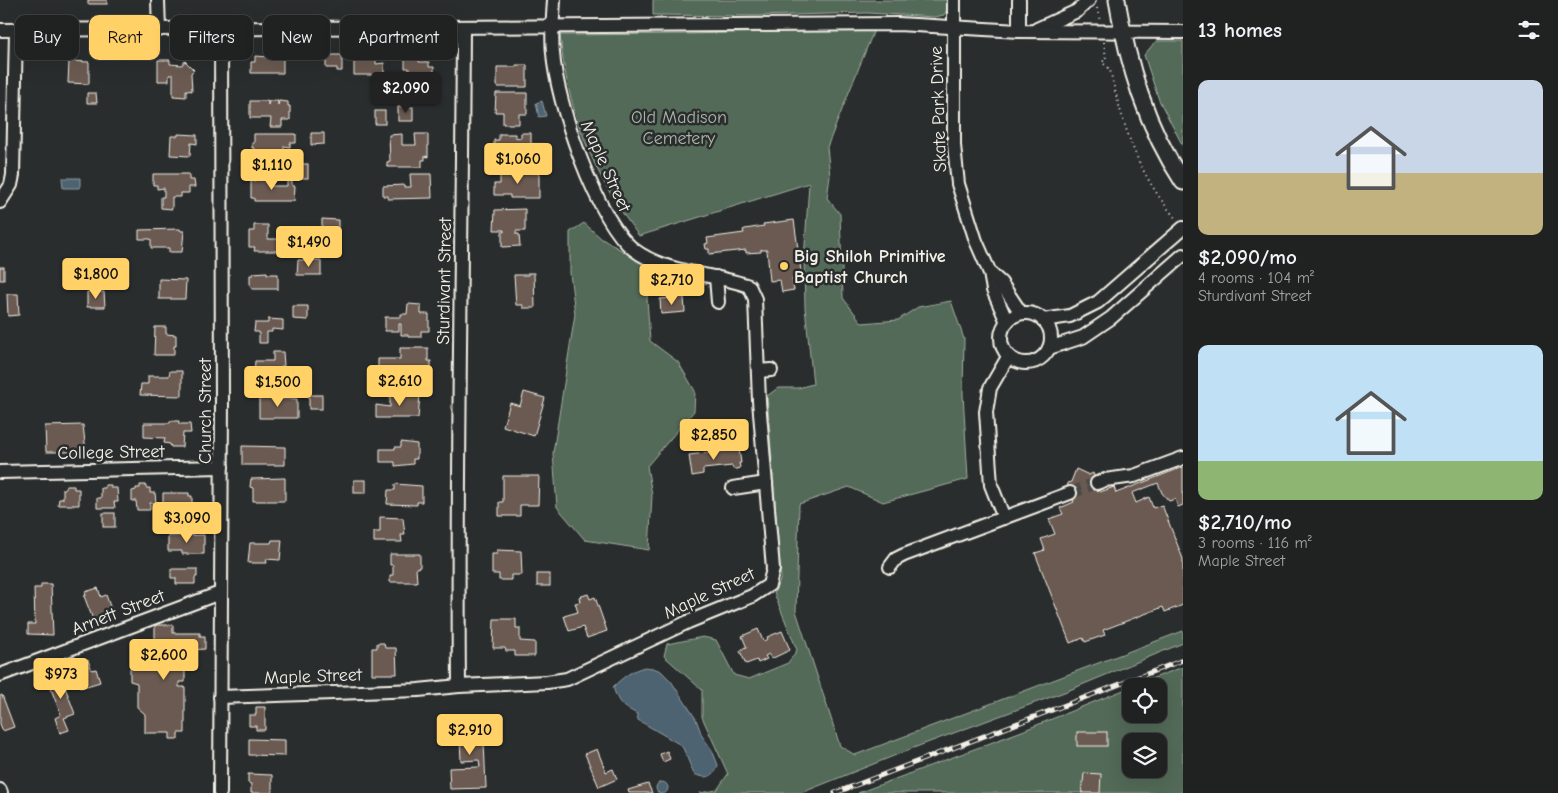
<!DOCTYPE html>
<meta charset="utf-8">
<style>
body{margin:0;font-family:"Comic Neue",sans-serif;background:#282a2a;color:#f1f3f6;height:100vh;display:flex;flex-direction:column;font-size:19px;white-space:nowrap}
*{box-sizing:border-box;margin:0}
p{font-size:16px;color:#a2a4a5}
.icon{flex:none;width:28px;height:28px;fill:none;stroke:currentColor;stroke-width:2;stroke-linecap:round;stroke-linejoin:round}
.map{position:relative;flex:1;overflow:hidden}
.details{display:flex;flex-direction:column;background:#202222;width:375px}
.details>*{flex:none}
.guide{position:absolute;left:15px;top:15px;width:475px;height:45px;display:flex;gap:10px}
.controls{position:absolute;left:1122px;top:678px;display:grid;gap:10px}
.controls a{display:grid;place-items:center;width:45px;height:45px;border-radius:10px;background:#202222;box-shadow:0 5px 20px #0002,0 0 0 1px #3d3f40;font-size:25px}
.price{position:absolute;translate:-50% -42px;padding:0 11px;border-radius:5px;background:#ffd166;color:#111;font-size:16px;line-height:32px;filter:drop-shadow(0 1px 2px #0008)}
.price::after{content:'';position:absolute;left:50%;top:30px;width:15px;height:11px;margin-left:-8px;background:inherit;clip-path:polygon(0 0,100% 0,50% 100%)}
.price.selected{background:#222;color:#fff}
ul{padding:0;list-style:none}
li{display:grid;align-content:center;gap:10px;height:265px;padding:0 15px}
li span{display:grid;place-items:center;height:155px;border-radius:10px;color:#555}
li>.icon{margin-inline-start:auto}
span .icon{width:90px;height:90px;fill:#fffc;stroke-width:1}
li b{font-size:21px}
h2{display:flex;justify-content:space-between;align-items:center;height:60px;padding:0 15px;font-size:21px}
.pill{padding:0 18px;border-radius:10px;background:#202222;box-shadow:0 5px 20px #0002,0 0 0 1px #3d3f40;font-size:18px;line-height:45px}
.pill.selected{background:#ffd166;color:#111}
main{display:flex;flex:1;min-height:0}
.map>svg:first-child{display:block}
.green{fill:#526b58;stroke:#a3aea0;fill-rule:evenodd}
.water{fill:#4e6472;stroke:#909ca1}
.building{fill:#6a5a51;stroke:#f4f1e8}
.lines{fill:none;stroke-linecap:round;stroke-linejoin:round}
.minor-tunnel{stroke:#484a4a;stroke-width:12;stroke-dasharray:12 6;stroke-linecap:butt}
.minor-casing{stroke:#f4f1e8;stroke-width:16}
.major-casing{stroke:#f4f1e8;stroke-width:19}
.path{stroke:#f4f1e8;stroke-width:2;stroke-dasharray:1 4;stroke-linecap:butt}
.minor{stroke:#2a2d2e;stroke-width:12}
.major{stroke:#2a2d2e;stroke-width:15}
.rail-casing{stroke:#f4f1e8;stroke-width:5}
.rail{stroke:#2a2d2e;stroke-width:3;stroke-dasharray:9;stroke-linecap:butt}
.poi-dot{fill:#ffd166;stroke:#2a2d2e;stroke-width:2}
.labels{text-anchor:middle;stroke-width:5;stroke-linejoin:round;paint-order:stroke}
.street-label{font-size:18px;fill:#f4f1e8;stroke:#2a2d2e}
.park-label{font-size:18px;fill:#abb5a7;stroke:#2a2d2e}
.poi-label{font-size:18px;font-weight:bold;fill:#f4f1e8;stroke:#2a2d2e;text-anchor:start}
</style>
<main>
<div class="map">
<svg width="1183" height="793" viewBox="0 0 1183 793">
<rect width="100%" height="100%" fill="#2a2d2e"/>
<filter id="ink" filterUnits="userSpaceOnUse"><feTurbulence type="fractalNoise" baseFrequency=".02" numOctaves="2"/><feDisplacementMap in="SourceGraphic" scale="10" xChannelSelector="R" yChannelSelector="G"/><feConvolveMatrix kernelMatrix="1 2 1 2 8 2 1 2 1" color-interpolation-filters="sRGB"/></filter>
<g filter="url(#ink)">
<g class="green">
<polygon points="653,0 947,0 948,8 944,15 935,17 867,13 755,16 653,15"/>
<path d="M874,30L827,147L830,176L827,198L840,214L843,298L862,323L898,320L918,307L951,301L964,339L963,394L968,479L883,502L849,487L799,504L796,611L840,746L855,755L1183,631V643L1067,691L916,747L801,793H700L717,790L728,774L702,717V690L664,656L667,644L703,637L716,640L734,675L749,679L788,663L797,650L774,593L781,578L767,396L778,388H798L813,384L805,307L804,260L809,183L639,236C593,176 567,110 560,35L685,34Z"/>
<polygon points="1156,41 1183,41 1183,146 1159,100 1144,55"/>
<polygon points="584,223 602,239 644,263 649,271 647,299 650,341 678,362 695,391 694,411 647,466 652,495 649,550 585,540 557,507 553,453 575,314 570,273 570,232"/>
<path d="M1183,667V793H858L1022,731L1131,687V714H1159V686H1132ZM1131,741H1159V769H1131Z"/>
</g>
<g class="water">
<polygon points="542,101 546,116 539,117 536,103"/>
<polygon points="62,178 80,178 80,188 63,188"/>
<polygon points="163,514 171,514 171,531 163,530"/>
<path d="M645,667L653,668L661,671L671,681L696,719L702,736L712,750L718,765C715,778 705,779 694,774L683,748L679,744L638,720L637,714C621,705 619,705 613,687C622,678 632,670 645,667Z"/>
<circle cx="662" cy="788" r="6"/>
</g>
<g class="building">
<rect x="88" y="0" width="19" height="4"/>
<polygon points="326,55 342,55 342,71 337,71 337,68 326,68"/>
<polygon points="419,55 419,62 429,62 429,67 434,67 434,86 426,86 426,97 406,97 406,95 404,95 405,88 412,86 412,77 409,77 409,68 405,68 405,56"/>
<polygon points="255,56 283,58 283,73 251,73 251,62 255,62"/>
<polygon points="354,59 376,59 376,64 384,63 384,76 376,76 376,75 354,75"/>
<polygon points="158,60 170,60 170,64 182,65 185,61 194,70 191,73 192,91 186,90 186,97 173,96 173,75 169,75 169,81 158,81"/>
<polygon points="69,61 89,62 89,84 68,83"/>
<polygon points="516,65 527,65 527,87 498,87 497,85 497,67 516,67"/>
<polygon points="87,93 96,93 97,103 87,103"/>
<polygon points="496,93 527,93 527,114 519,114 519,124 503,124 503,112 495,112"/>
<polygon points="250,101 268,101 268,105 269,101 278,101 278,105 279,101 288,102 288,106 290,106 290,120 282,120 282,127 270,127 271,118 250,118"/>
<rect x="398" y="107" width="15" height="14"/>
<rect x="375" y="111" width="10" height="13"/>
<polygon points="311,133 324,133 324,144 311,145"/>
<polygon points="521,133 531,133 531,144 544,144 544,156 531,156 531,160 526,160 526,158 494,158 494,140 499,140 499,134 515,134 515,137 521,138"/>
<polygon points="178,134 197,135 197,144 191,143 190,156 170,155 171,136 178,136"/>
<polygon points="254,134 296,134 296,143 290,143 290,147 284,146 284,154 254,154 254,148 252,148 252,143 254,143"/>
<polygon points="402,134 402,145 416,145 415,134 428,134 428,157 425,156 425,160 422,160 422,167 387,167 387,162 390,161 389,135"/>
<rect x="295" y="164" width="13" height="14"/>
<polygon points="503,171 539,173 539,198 510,198 510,195 494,195 494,184 500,184 500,173 503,173"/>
<polygon points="153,174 189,174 189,180 194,180 195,187 189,187 189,193 181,193 181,197 172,197 172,209 161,208 161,197 164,197 164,188 157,189 157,185 153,185"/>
<polygon points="410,174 431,174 432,198 388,199 388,196 383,196 383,186 404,185 404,187 411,187"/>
<polygon points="255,179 269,179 269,186 287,186 287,181 292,181 292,186 295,186 294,201 254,201 254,198 251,198 251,181 255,181"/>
<polygon points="525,209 525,231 516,231 516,234 519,234 520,246 502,247 502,232 504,232 504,230 494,230 495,210"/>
<polygon points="322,219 338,220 338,232 322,232"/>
<polygon points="794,220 802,278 792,279 794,290 782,292 780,280 770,281 767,250 762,250 761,249 761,252 746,253 746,250 709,254 709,249 706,249 705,244 708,243 707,238 744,233 743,230 745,229 764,226 763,224"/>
<polygon points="254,225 268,225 268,239 282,239 283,251 254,251 255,247 249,247 249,231 254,231"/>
<polygon points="180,229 181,231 184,231 182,252 169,252 169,248 151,248 151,239 139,239 139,230"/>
<polygon points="298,260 321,260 321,275 297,275"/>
<rect x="0" y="267" width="4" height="13"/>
<polygon points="267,272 267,274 278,274 278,289 252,289 250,285 250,275 253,275 253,273"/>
<polygon points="528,273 534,273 535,308 523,308 523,305 516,305 514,275 528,275"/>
<polygon points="159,279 186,280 185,299 159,299"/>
<polygon points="87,292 104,292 105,307 87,307"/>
<polygon points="7,294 18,294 19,315 8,316"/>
<polygon points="684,297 685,312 661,314 660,299"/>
<polygon points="408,304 421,305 421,314 429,314 429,331 421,331 421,337 408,337 408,335 401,335 401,324 399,324 399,331 385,331 385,317 401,317 401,314 407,314"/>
<polygon points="293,306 308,306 308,320 293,319"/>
<polygon points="268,319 283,320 283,330 272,329 272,332 267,332 267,343 259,343 259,332 254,332 255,323 268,323"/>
<polygon points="155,327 166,327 166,334 176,335 176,346 174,346 174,355 154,355"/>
<polygon points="400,348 428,348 428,361 431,361 431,370 424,370 424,372 378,372 378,359 400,359"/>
<polygon points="273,352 283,352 284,366 281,366 280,376 254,375 255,361 273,361"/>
<polygon points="170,371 182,371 182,396 140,395 141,384 148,384 148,376 169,376"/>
<polygon points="524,392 545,398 534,436 503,426 510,403 520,406"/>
<polygon points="390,394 420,394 418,418 376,418 376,405 390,407"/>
<rect x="309" y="395" width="13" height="14"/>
<polygon points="259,398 297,399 297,418 259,418"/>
<polygon points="170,421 179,421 179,424 190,424 191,433 183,433 182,447 171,447 170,444 164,443 165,438 144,437 144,423 170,423"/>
<polygon points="83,425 86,452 46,452 45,426"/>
<polygon points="401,442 417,444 417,459 413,459 413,464 395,466 395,462 380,462 380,449 395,449 395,447 401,447"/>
<polygon points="242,446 285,447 285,465 242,465"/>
<polygon points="739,449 741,463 739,463 740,467 738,469 733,469 732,466 703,469 703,474 692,476 689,455"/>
<polygon points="1183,467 1183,505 1178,507 1175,499 1169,501 1162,493 1158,483 1132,493 1136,503 1149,497 1153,508 1162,505 1183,559 1183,605 1165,612 1163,607 1103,630 1105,635 1085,642 1083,638 1070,643 1035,553 1045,550 1041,539 1055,534 1049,519 1063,514 1060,508 1074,502 1067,483 1071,482 1076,469 1089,475 1093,473 1100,492 1114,487 1116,493"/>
<polygon points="503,476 539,476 538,505 520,505 520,516 499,516 499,502 503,502"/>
<polygon points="285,478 285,501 253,501 253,488 250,487 251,479"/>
<rect x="354" y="480" width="12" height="13"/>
<polygon points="395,484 422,486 422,502 417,502 417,505 387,504 388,490 395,490"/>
<polygon points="105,485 111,485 111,488 117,488 118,502 114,502 115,508 97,508 97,498 101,498 101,488 105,488"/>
<polygon points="140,485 146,485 146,488 150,488 150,493 155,493 156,503 150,503 150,510 137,510 136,501 132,501 132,491 136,490 136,488 140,488"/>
<polygon points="66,486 74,486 74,489 79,489 79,505 58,505 59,499 63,499 63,489 66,489"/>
<polygon points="163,493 189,493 189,496 192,496 192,510 189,510 189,520 175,520 175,508 163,508"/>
<rect x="103" y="513" width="12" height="14"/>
<polygon points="380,517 403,518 405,535 401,535 402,542 374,542 374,532 380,532"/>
<polygon points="204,535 204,554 182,554 182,551 168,551 168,536"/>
<polygon points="272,540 282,540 280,560 266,559 267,563 248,563 250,543 271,543"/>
<polygon points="497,550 521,551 522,575 511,575 511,580 499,580 499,574 492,574 492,554 497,554"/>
<polygon points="390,554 420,554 420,567 416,568 417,582 390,582 390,575 393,575 393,565 390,565"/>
<polygon points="171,569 197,569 197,577 195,577 195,584 176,584 176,578 171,578"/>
<rect x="537" y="574" width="13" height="12"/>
<polygon points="41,584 51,584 53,635 28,634 28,624 35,624 34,588 41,588"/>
<polygon points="98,588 101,597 106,595 113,615 94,622 84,596 86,596 85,592"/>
<polygon points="588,594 590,599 595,597 607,631 587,638 583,627 569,631 564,616 578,612 575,603 580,602 579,597"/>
<polygon points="494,619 516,619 516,628 520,628 520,641 535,642 535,656 515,656 515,651 506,651 505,648 493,648"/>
<polygon points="155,625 173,625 173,633 200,633 200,636 205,636 205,649 176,651 176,664 185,664 185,682 179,682 179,687 185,687 185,733 178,733 178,739 170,739 170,733 145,733 145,714 137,707 137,683 130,681 130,668 134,668 134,657 155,655"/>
<polygon points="758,629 763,641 768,639 767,637 782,631 790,650 771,659 769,654 765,656 767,659 758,663 757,660 746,664 740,651 745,647 747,648 742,636"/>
<polygon points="377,643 384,643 385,648 396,648 397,674 372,674 372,648 377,648"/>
<polygon points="88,660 92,670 96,669 100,682 80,688 72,665"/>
<polygon points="59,671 75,714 64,718 69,730 60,733 55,718 61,715 46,676"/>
<polygon points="2,695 14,727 3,731 0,724 0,696"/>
<polygon points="256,707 265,707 265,730 256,730 256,726 249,726 249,715 256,715"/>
<polygon points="483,717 486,788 450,789 449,768 480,767 479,760 461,761 459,718"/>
<rect x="1077" y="732" width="30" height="14"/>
<polygon points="249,739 285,740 285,756 249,755"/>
<polygon points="597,749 606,772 613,769 617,779 599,787 585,754"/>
<polygon points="667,751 670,759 663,762 660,754"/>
<polygon points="1084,773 1101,774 1100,793 1082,793"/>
<polygon points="248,774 272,775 272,793 251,793 251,784 248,783"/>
<polygon points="648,784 652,793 629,793 628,790"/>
</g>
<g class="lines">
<polyline class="minor-tunnel" points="1070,493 1097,483"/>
<g class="minor-casing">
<g id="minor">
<polyline points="158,0 159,30"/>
<polyline points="954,0 954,145 958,184 976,241 990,273 993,290 1007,322"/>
<polyline points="1019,0 1019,31"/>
<polyline points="1037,29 1077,11 1089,0"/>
<polyline points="0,30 898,24 1019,31 1183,32"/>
<polyline points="0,202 11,185 13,175 16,30"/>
<polyline points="990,273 1001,283 1021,313"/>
<polyline points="716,277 718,302"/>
<circle cx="1026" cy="338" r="25"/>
<polyline points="1043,320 1070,316 1098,302 1183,228"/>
<polyline points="1049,348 1083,337 1111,318 1183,255"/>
<polyline points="758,371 771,370"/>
<polyline points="0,472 222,467"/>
<polyline points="1097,483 1105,480 1134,476 1183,458"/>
<polyline points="733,488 766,483"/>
<polyline points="1004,518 991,485 986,412 990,388 1008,357"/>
<polyline points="890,567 896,559 904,555 1070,493"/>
<polyline points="0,675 220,593"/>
<path d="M459,686C457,466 462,247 463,27"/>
<path d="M220,697L418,690L459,686L547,682L567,679L688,622L752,596L769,585L773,569L759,401L755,299L749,286C712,273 665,274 633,249C596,219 556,101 553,53C551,36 553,18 554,0"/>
<polyline points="0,790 1,793"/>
<polyline points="220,793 222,401 221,30"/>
</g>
</g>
<g class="major-casing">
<path id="major" d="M1117,0C1128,65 1146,126 1183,182"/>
</g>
<g class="path">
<polyline points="1097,8 1100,21"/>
<path d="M1104,42L1106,59L1102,62L1110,70C1124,129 1137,173 1177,220"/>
</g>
<use href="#minor" class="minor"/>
<use href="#major" class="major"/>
<g class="rail-casing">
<polyline id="rail" points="835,793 1183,660"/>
</g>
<use href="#rail" class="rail"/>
</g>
</g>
<circle class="poi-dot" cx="784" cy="266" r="5"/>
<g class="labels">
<g class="street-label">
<text transform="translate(938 109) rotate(-92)" y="6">Skate Park Drive</text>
<text transform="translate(606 166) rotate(66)" y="6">Maple Street</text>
<text transform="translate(444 281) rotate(-89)" y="6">Sturdivant Street</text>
<text transform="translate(205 411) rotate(-90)" y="6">Church Street</text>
<text transform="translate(111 452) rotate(-1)" y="6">College Street</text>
<text transform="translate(709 593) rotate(-25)" y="6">Maple Street</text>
<text transform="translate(118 612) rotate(-21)" y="6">Arnett Street</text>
<text transform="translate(313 676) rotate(-2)" y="6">Maple Street</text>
</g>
<g class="park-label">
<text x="679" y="123">Old Madison<tspan x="679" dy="21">Cemetery</tspan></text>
</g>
<g class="poi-label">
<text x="794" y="262">Big Shiloh Primitive<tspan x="794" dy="21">Baptist Church</tspan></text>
</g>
</g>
</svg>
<div class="controls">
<a><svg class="icon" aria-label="locate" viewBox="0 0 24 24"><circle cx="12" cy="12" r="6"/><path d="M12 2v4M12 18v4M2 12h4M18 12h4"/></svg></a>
<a><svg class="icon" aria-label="layers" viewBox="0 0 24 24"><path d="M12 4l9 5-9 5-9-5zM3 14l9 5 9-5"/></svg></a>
</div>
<b class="price selected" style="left:406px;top:114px">$2,090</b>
<b class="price" style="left:518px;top:185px">$1,060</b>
<b class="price" style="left:272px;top:191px">$1,110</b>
<b class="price" style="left:309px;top:268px">$1,490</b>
<b class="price" style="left:96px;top:300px">$1,800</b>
<b class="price" style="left:672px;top:306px">$2,710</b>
<b class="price" style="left:400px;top:407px">$2,610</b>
<b class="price" style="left:278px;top:408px">$1,500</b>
<b class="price" style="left:714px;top:461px">$2,850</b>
<b class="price" style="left:187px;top:544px">$3,090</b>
<b class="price" style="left:164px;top:681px">$2,600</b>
<b class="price" style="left:61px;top:700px">$973</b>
<b class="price" style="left:470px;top:756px">$2,910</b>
<div class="guide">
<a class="pill">Buy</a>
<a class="pill selected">Rent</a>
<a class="pill">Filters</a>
<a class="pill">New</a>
<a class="pill">Apartment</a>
</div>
</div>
<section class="details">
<h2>13 homes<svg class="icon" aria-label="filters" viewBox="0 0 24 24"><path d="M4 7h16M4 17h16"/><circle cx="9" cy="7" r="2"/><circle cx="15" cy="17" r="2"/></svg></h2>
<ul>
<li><span style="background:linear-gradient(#c9d6e8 60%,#c2b280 0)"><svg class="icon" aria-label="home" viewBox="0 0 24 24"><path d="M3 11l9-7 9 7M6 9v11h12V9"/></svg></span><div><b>$2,090/mo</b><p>4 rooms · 104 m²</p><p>Sturdivant Street</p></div></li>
<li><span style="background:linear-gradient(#bfe0f5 75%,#8fb573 0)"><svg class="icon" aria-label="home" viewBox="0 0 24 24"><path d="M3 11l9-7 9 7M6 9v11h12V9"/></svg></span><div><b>$2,710/mo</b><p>3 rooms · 116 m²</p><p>Maple Street</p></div></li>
</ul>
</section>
</main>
